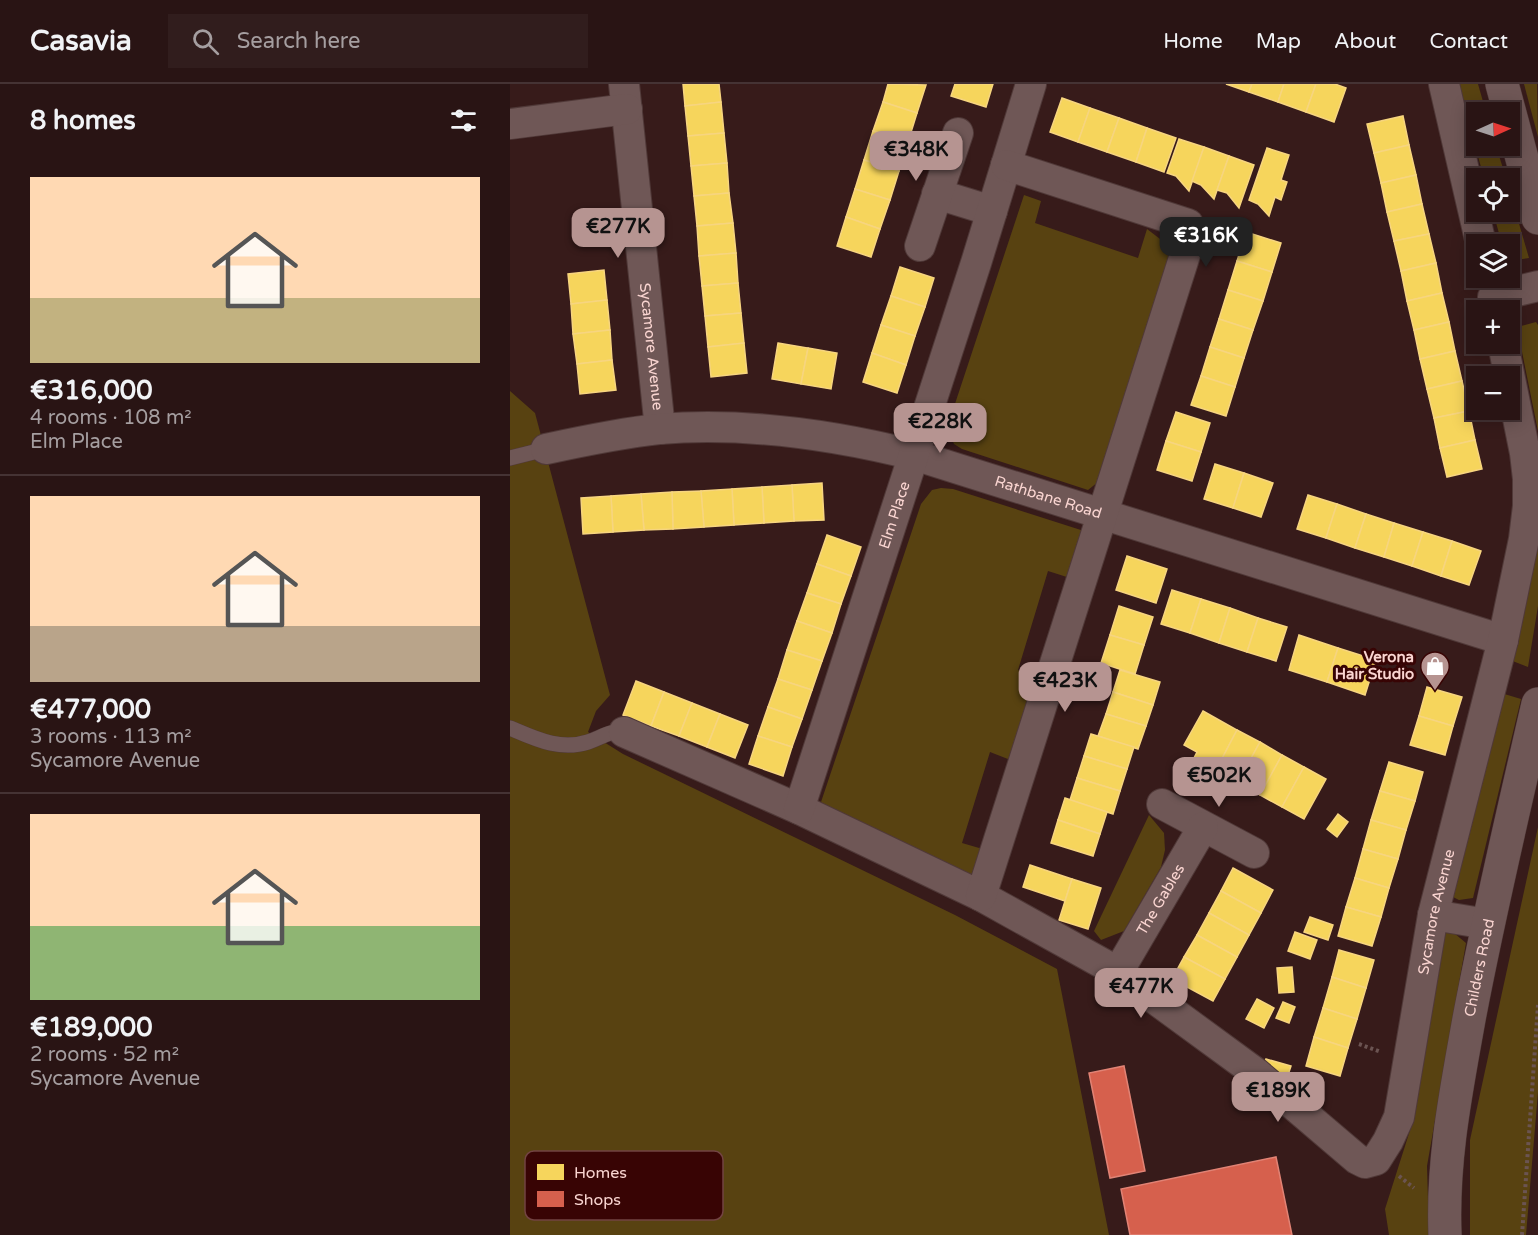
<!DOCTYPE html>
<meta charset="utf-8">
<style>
body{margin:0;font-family:"Varela Round",sans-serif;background:#311d1d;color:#f1f3f6;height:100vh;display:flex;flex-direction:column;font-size:22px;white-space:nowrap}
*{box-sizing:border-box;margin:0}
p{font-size:20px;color:#a59ea0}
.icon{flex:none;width:33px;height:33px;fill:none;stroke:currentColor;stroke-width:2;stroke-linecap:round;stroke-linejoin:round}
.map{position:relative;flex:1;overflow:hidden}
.sheet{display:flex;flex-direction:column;background:#291414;width:510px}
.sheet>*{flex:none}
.needle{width:39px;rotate:87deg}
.controls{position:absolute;left:956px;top:18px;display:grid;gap:12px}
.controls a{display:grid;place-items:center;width:54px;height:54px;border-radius:0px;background:#291414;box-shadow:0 3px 15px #0003,0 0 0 2px #453334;font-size:30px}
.price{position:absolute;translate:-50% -51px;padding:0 14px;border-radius:12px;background:#b69491;color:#111;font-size:20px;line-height:39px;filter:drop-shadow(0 2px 3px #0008)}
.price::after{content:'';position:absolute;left:50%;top:36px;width:18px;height:14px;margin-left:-9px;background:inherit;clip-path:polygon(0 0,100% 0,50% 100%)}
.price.on{background:#222;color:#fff}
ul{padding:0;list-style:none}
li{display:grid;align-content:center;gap:12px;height:318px;padding:0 30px}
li+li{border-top:2px solid #453334}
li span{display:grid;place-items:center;height:186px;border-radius:0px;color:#555}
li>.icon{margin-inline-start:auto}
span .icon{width:108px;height:108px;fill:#fffc;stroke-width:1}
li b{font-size:26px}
h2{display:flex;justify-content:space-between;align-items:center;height:72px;padding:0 30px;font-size:26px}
header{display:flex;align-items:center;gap:36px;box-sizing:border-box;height:84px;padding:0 30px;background:#291414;border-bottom:2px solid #453334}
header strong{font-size:28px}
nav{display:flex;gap:33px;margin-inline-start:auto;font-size:21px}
.search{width:420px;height:54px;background:#311d1d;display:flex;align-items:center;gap:15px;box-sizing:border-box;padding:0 21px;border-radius:0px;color:#a59ea0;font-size:22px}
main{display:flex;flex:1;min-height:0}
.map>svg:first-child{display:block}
.green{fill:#584211}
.homes{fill:#f6d55c;stroke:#f7d57f;stroke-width:1.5}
.shops{fill:#d6604d;stroke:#e18375;stroke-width:1.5}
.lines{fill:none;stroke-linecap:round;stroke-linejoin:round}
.lane-casing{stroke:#503938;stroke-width:16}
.street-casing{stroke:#503938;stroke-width:32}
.secondary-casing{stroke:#503938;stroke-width:34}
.path{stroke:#6b5452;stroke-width:4;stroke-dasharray:3 3;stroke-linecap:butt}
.lane{stroke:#6f5756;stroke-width:15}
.street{stroke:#6f5756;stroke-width:30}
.secondary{stroke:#6f5756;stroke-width:33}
.labels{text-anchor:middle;stroke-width:6;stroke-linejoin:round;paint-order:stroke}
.street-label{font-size:15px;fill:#fad5d1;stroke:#380404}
.poi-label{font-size:15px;font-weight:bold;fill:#fad5d1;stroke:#380404;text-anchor:end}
.key{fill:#380404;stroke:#724342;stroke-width:1.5}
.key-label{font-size:16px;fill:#fad5d1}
</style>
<header>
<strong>Casavia</strong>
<div class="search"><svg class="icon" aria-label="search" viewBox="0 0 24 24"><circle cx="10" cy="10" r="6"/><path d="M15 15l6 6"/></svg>Search here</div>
<nav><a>Home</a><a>Map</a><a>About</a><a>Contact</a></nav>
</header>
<main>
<section class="sheet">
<h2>8 homes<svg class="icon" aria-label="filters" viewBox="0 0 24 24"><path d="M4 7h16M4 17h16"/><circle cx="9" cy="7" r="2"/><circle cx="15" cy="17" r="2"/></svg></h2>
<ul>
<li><span style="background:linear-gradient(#ffd9b3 65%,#c2b280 0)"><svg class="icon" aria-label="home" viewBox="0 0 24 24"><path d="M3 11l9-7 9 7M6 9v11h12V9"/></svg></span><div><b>€316,000</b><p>4 rooms · 108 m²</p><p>Elm Place</p></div></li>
<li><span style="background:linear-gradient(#ffd9b3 70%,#b9a48a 0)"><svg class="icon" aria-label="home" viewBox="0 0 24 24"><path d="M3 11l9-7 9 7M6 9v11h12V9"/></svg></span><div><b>€477,000</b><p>3 rooms · 113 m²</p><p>Sycamore Avenue</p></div></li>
<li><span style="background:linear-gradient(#ffd9b3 60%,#8fb573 0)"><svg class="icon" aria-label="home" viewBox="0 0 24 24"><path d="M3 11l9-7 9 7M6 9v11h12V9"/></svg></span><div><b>€189,000</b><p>2 rooms · 52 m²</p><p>Sycamore Avenue</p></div></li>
</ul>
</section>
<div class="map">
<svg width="1028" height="1151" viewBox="0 0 1028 1151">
<rect width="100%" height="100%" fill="#371b1a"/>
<g class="green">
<polygon points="948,0 968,0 976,28 966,28 966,62 986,62 996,94 974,94"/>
<polygon points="1014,0 1027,0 1028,53"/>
<polygon points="999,105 1019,174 999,177 999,160 992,160 983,128 999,128"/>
<polygon points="514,111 531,117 525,139 628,174 637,145 654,158 660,177 588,398 578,406 452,365 444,360 437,344"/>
<polygon points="1026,238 1028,241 1028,347 1007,243"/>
<polygon points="0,307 25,329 100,611 86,627 78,648 113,670 445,831 547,885 599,1151 0,1151"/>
<polygon points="431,404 443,405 574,447 560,494 538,487 508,586 530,593 503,677 480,668 452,759 476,766 463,792 309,724 411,420 422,406"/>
<polygon points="1028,448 1028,522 1018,583 1000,576"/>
<polygon points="991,609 1011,615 963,814 949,816 939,811"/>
<polygon points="639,731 654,749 655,766 651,783 614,847 591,856 584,847"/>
<polygon points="1028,743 1028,1008 1016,1151 960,1151 960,1056"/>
<polygon points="931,848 944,849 956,859 917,1082 919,1151 879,1151 875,1125 902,1040"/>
</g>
<g class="homes">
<polygon points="173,0 209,0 211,18 175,22"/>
<polygon points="378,0 416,1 407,29 373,18"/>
<polygon points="445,0 483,0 476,23 441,12"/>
<polygon points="716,0 742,0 739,8"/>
<polygon points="742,0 774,0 768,18 739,8"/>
<polygon points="774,0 806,0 796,28 768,18"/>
<polygon points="806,0 825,0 836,4 824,38 796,28"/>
<polygon points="552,14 580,24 568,58 540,48"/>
<polygon points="211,18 214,49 178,52 175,22"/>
<polygon points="373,18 407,29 398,58 363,47"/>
<polygon points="580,24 609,34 597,68 568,58"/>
<polygon points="893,32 899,61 864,69 857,40"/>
<polygon points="609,34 637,44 626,78 597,68"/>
<polygon points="637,44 666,54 654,88 626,78"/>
<polygon points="363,47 398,58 389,87 354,76"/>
<polygon points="214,49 217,79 181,82 178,52"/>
<polygon points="669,55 694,63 679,107 666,92 657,89"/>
<polygon points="899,61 906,91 871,99 864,69"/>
<polygon points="694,63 719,72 704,115 691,101 682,97"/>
<polygon points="757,64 779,71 771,96 777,98 771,116 765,113 759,132 748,120 739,116"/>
<polygon points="719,72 744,81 729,124 717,109 707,106"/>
<polygon points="354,76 389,87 380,116 345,105"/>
<polygon points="217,79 219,109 184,112 181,82"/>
<polygon points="906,91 912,120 877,128 871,99"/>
<polygon points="345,105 380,116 370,145 336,133"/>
<polygon points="219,109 223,139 187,142 184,112"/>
<polygon points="912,120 919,150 884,157 877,128"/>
<polygon points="336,133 370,145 361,173 327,162"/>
<polygon points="223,139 226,169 189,172 187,142"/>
<polygon points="736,148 771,159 762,188 727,177"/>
<polygon points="919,150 926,179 891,187 884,157"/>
<polygon points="226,169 228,199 192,202 189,172"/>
<polygon points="727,177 762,188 753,217 718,206"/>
<polygon points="926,179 932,209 897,217 891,187"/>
<polygon points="390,183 424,194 415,223 381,212"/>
<polygon points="94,186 97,216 61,220 58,190"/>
<polygon points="228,199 231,229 195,232 192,202"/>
<polygon points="718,206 753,217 743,246 709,235"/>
<polygon points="932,209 939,238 904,246 897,217"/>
<polygon points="381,212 415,223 405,252 371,241"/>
<polygon points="97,216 100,246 63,250 61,220"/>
<polygon points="231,229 234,259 198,263 195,232"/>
<polygon points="709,235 743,246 734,274 700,263"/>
<polygon points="939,238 945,267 910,275 904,246"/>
<polygon points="371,241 405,252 396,281 362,269"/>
<polygon points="100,246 102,276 67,280 63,250"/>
<polygon points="234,259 237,289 201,293 198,263"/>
<polygon points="268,259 298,264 291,300 262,295"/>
<polygon points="700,263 734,274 725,303 691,292"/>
<polygon points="298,264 327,269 321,305 291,300"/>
<polygon points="945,267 952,297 917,305 910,275"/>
<polygon points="362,269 396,281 387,309 353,298"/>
<polygon points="102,276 106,306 70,310 67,280"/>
<polygon points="691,292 725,303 716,332 681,321"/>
<polygon points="952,297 959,327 924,334 917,305"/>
<polygon points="959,327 965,356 930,364 924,334"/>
<polygon points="666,328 700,339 691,368 656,357"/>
<polygon points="965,356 972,385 937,393 930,364"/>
<polygon points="656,357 691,368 682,397 647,386"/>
<polygon points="705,380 734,389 723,424 694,415"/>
<polygon points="734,389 763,399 751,433 723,424"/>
<polygon points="312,399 314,436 284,437 282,401"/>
<polygon points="282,401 284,437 254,439 252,403"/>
<polygon points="252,403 254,439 224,441 222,405"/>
<polygon points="222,405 224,441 194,443 191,407"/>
<polygon points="191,407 194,443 163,445 162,408"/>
<polygon points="162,408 163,445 134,446 131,410"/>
<polygon points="131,410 134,446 103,448 101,412"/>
<polygon points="798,411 827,420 816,454 787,445"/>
<polygon points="101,412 103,448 73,450 71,414"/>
<polygon points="827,420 856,430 845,464 816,454"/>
<polygon points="856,430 884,439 874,473 845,464"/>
<polygon points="884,439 913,448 902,482 874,473"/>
<polygon points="913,448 942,457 931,492 902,482"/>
<polygon points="317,451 351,463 341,492 307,480"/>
<polygon points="942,457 971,467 959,501 931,492"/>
<polygon points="617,472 657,485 646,519 606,506"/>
<polygon points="307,480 341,492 331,520 297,509"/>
<polygon points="662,506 691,515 680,549 651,540"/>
<polygon points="297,509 331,520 322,549 287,537"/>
<polygon points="691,515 720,524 709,559 680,549"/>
<polygon points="609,522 643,533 634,561 600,551"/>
<polygon points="720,524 748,534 737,568 709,559"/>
<polygon points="748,534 777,543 766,577 737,568"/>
<polygon points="287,537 322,549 312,577 277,566"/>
<polygon points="600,551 634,561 625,590 591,579"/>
<polygon points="789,551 828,564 817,598 779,586"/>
<polygon points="828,564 866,576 855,611 817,598"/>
<polygon points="277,566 312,577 302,606 268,595"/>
<polygon points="610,586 650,598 643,621 603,608"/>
<polygon points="268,595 302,606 292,635 258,623"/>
<polygon points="126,597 154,608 141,642 113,631"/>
<polygon points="917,603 952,613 943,642 909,632"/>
<polygon points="154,608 182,619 169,652 141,642"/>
<polygon points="603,608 643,621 636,642 596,630"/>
<polygon points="182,619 210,630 197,663 169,652"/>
<polygon points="258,623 292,635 282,663 248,652"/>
<polygon points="693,627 727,646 706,686 684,674 687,668 674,661"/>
<polygon points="210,630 238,641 225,674 197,663"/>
<polygon points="596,630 636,642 628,665 588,652"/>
<polygon points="909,632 943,642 935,671 900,661"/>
<polygon points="727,646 750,658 728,698 706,686"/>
<polygon points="581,650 624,663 617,685 574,672"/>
<polygon points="248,652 282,663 273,692 239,680"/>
<polygon points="750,658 772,671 750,711 728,698"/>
<polygon points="772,671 794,683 772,723 750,711"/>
<polygon points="574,672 617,685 610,707 567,694"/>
<polygon points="879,678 913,688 905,717 870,707"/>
<polygon points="794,683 816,695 794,735 772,723"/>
<polygon points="567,694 610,707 603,730 560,716"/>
<polygon points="870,707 905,717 896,746 861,736"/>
<polygon points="555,714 597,728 590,750 548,736"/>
<polygon points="828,730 838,738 827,753 817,745"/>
<polygon points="548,736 590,750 583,772 541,759"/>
<polygon points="861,736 896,746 888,775 853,765"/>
<polygon points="853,765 888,775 879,804 845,794"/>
<polygon points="520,781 562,795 555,817 513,803"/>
<polygon points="723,784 763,806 751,829 711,807"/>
<polygon points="845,794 879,804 871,833 836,823"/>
<polygon points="562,795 591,804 578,845 549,836"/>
<polygon points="711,807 751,829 739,851 699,829"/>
<polygon points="836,823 871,833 862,862 828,852"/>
<polygon points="699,829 739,851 727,873 687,851"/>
<polygon points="800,833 823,841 818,856 794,848"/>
<polygon points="785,848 807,856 800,875 778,867"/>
<polygon points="687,851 727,873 715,895 674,873"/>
<polygon points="829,866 864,876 856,904 822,893"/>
<polygon points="674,873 715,895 703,917 662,895"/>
<polygon points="782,883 784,908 769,909 767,884"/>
<polygon points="822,893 856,904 847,935 813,924"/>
<polygon points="747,915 764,924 754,944 736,935"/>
<polygon points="773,918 785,923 779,939 766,934"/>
<polygon points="813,924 847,935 838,964 804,953"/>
<polygon points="804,953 838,964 830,992 796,982"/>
<polygon points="756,975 781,982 775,1000 753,985"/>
</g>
<g class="shops">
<polygon points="614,982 635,1087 600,1094 579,989"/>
<polygon points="766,1073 782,1151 620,1151 611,1105"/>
</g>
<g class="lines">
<g class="lane-casing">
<g id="lane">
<polyline points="0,374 36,365"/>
<path d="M0,644C26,655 50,667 78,658C93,653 98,647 114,648"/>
</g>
</g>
<g class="street-casing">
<g id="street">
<path id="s1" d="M114,0L150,345"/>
<polyline points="934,0 971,160"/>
<polyline points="0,40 117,25"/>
<polyline points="427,110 482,127"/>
<polyline points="410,162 448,49"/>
<polyline points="983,213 1028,202"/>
<path id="s2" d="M36,365C73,357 111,349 149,345C235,338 320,350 404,371L993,556"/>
<path id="s3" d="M114,648L289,725L471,812L608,888L746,989L847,1075L855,1079L866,1076L878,1057L889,1033L923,831L993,556L1014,455L1018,422V395L1015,369L993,260"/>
<polyline points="652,720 744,769"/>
<path id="s4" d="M289,725L466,179L521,0"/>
<polyline points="471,812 681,152 678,140 496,81"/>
<polyline points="923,831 977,840"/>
<path id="s5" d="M608,888L693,743"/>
</g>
</g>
<g class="secondary-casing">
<g id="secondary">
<polyline points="992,0 1028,134"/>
<path id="s6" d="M935,1151C932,1076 946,1008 959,935C979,829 1004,725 1028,620"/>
</g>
</g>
<g class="path">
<polyline points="849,960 871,968"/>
<polyline points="889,1092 904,1104"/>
<polyline points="1012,1151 1028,921"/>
</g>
<use href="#lane" class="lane"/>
<use href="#street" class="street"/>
<use href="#secondary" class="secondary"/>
</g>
<defs>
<g id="shop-pin" transform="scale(1.5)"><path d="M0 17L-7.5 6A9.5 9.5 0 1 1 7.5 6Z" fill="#b69491" stroke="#380404"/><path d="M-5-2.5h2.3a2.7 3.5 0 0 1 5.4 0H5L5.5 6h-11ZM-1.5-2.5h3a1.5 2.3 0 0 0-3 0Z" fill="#fff"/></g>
</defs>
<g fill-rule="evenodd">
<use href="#shop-pin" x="925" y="582"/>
</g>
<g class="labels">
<g class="street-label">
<text dy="5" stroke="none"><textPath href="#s1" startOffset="264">Sycamore Avenue</textPath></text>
<text dy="5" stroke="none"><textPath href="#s2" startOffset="513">Rathbane Road</textPath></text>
<text dy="5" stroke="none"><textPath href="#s4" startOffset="309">Elm Place</textPath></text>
<text dy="5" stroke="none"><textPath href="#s5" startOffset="84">The Gables</textPath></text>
<text dy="5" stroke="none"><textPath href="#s3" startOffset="1131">Sycamore Avenue</textPath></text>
<text dy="5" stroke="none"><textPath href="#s6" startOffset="270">Childers Road</textPath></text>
</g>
<g class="poi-label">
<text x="904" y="578">Verona<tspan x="904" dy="17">Hair Studio</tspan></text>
</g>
</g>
<rect x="15" y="1067" width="198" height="69" rx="9" class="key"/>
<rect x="27" y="1080" width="27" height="16" fill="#f6d55c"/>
<rect x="27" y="1107" width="27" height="16" fill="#d6604d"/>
<g class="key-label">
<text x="64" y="1094">Homes</text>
<text x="64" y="1121">Shops</text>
</g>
</svg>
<div class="controls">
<a><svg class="needle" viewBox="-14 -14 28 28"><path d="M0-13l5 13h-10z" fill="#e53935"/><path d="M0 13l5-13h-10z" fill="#a59ea0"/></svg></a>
<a><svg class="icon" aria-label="locate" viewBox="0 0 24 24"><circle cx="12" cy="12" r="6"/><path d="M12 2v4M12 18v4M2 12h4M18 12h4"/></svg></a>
<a><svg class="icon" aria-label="layers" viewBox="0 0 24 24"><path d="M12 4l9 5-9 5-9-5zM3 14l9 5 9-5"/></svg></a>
<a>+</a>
<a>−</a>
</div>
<b class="price" style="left:406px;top:98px">€348K</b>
<b class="price" style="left:108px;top:175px">€277K</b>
<b class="price on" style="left:696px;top:184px">€316K</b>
<b class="price" style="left:430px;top:370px">€228K</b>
<b class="price" style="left:555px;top:629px">€423K</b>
<b class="price" style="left:709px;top:724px">€502K</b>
<b class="price" style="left:631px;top:935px">€477K</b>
<b class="price" style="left:768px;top:1039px">€189K</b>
</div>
</main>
